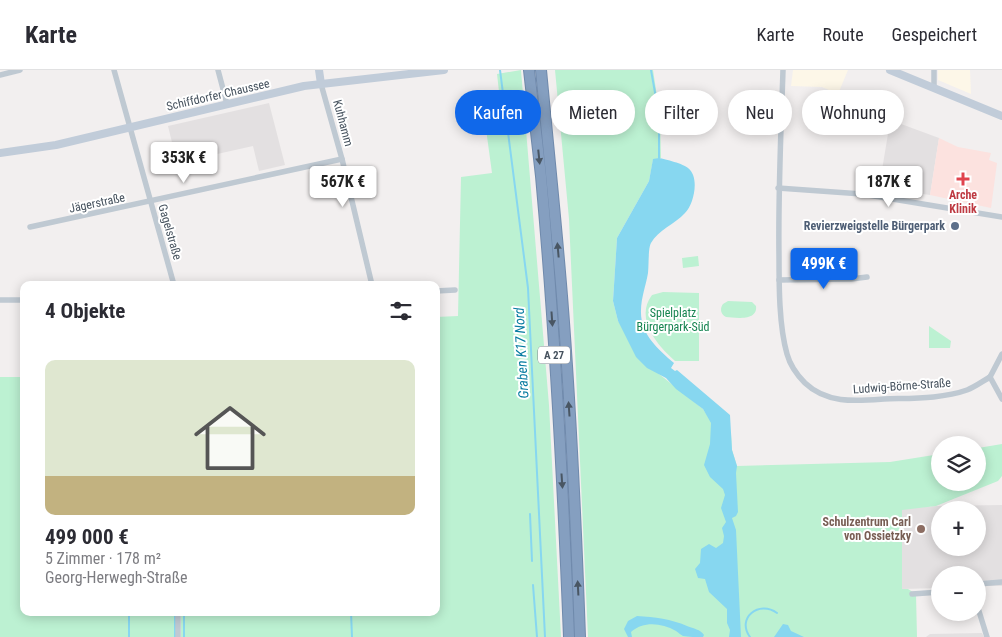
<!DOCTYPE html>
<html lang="de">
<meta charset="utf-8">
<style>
body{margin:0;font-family:"Roboto Condensed",sans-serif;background:#f7f7f7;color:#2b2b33;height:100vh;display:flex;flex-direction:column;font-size:19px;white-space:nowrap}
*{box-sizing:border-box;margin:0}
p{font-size:16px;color:#7c7c81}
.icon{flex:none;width:28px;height:28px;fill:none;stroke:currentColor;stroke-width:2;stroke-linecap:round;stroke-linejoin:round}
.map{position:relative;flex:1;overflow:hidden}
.side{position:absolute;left:20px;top:211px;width:420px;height:335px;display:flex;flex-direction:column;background:#fff;border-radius:10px;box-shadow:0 2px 12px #0003}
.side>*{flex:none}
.banner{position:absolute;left:455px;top:20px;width:471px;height:45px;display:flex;gap:10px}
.controls{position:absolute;left:931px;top:366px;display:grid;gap:10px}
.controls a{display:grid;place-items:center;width:55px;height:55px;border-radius:50%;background:#fff;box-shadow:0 2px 12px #0003;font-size:25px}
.price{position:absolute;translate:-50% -42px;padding:0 11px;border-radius:5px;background:#fff;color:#222;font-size:16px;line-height:32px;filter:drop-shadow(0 1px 2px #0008)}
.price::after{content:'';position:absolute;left:50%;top:30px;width:15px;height:11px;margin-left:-8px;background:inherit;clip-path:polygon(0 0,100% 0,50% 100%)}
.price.active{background:#1068ea;color:#fff}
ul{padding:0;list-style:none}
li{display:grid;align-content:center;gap:10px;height:265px;padding:0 25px}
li+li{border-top:1px solid #e1e1e2}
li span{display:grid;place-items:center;height:155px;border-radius:10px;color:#555}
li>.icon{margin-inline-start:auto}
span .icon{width:90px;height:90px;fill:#fffc;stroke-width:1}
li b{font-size:21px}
h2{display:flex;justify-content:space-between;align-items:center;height:60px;padding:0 25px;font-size:21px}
.tag{padding:0 18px;border-radius:22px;background:#fff;box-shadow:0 2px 12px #0003;font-size:18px;line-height:45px}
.tag.active{background:#1068ea;color:#fff}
header{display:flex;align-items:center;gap:30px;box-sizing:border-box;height:70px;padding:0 25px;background:#fff;border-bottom:1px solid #e1e1e2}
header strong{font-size:24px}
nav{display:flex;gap:28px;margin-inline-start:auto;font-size:18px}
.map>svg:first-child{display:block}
.commercial{fill:#fdf7e8}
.education{fill:#e3e0e1;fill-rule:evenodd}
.medical{fill:#fce2df}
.green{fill:#bcf1d2}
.water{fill:#87d7f0}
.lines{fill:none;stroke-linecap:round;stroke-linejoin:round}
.stream{stroke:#87d7f0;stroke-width:2}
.highway-casing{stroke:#708aac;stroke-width:12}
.street{stroke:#bfc9d2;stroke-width:5.5}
.secondary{stroke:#c1ccd9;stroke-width:8}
.highway{stroke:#859fc0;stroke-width:10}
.oneway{fill:#495663}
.health-dot{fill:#e0444e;stroke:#fff;stroke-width:2}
.service-dot{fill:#5c6f8a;stroke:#fff;stroke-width:2}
.education-dot{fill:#8d6e63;stroke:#fff;stroke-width:2}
.labels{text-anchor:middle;stroke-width:4;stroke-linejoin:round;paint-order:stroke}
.shield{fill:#fff;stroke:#7e868e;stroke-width:1}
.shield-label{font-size:11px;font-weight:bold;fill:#46525e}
.street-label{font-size:12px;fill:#46525e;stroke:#fff}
.health-label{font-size:12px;font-weight:bold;fill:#be3a42;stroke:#fff}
.service-label{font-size:12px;font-weight:bold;fill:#4e5e75;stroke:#fff;text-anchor:end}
.park-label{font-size:12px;fill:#13834f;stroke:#fff}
.education-label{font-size:12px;font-weight:bold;fill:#785e54;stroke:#fff;text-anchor:end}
.water-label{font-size:14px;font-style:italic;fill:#067ba1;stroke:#fff}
</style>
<header>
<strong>Karte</strong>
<nav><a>Karte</a><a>Route</a><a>Gespeichert</a></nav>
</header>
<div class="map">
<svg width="1002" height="567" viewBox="0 0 1002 567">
<rect width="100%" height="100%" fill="#f2efef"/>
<g class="commercial">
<polygon points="793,0 848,0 838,24 822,17 791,16"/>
<polygon points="938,0 970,0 971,24 938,10"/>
</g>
<g class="education">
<polygon points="269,33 285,95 259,101 253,76 177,93 168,56"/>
<polygon points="893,51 939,68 930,125 879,118 888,64"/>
<path d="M1002,435V516H983V511L978,510V505H940V518L902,519V439L936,436ZM940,440H978V478H940Z"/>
<polygon points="982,563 984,567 926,567 930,564"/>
</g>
<polygon class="medical" points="939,68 958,77 991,83 989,90 997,93 991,138 930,125"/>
<g class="green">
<polygon points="521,0 549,335 561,567 181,567 181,543 436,542 436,247 458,246 461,107 492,103 486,59 503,57 497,4"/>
<polygon points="555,0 653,0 660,46 661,88 653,90 649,111 617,168 613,231 618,251 659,304 703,339 712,353 731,364 732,380 737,396 890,392 940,384 940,412 978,412 978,378 1002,374 1002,406 998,411 936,436 902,440 902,519 908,519 916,524 917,567 588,567 569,149"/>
<polygon points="698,186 699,196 683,198 682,188"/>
<path d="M663,222L699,223V291H675C658,276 634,249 652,225Z"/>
<path d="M728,231L752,232L756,236C758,251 736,248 726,247C720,244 720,238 723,234Z"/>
<polygon points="929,256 951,271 950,278 929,278"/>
<polygon points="0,307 24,307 24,542 175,543 175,567 0,567"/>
</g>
<g class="water">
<path d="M659,88C665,89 684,94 688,98C700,107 694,134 685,143C675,154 658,160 651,173C648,178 649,195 648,203C646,215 641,228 641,240C640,264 658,279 674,293L671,298L675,301L677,300L730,345L732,380L737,396L736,403L738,442L736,446L732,448L736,460L741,567H729L730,560L727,553V539L709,522L705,509L698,508L695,499L700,493L701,479L709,474L716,478L723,473L724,466L722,458L726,452L721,438L725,425L723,419L710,407L704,395L710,374L711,353L703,339L676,319L666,308L647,298L636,287L618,251L613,231L617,168L649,111L653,89Z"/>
<path d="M637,546C655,547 671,549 687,556C694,559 700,559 704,565L703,567C697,567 688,567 683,566C681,565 679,563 676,561C661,553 644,551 631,562L632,567H628L624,559L628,551Z"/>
<polygon points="783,554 788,555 791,561 804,567 774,567"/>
</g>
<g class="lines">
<g class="stream">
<polyline points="500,0 528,218 545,567"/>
<polyline points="651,0 659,45 659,88"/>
<polyline points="530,444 532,491"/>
<polyline points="533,515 537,567"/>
<polyline points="129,542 129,567"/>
<polyline points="184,542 184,567"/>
<polyline points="351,542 352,567"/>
<polyline points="175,567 175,542"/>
<path d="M750,567C736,548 759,530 777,543"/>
</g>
<g class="highway-casing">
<g id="highway">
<path d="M529,0C533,35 537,70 541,106C555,259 563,413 569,567"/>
<path d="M541,0C548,75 556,151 562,226C571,340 576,453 580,567"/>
</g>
</g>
<g class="street">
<polyline points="114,0 174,215"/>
<polyline points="218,0 227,34"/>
<path d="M783,0C781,62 778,124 779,186C779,216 779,256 787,284C790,295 797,305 805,313C827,334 856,331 884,329C911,328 942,329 967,320C975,317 983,311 990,307"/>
<polyline points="934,0 934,18"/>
<polyline points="0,5 20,0"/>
<polyline points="321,14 342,89 372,215"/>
<polyline points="778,118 862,124 1002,147"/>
<polyline points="30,157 342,89"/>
<polyline points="779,210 851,209 867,207"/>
<polyline points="436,221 455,220"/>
<polyline points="0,230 24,230"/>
<polyline points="990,307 1002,284"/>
<polyline points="990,307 1002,329"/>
<polyline points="978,514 1002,512"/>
<polyline points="912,524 940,522"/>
<polyline points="978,538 987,567"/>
<polyline points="178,567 178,542"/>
</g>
<g class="secondary">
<polyline points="319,0 321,14"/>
<polyline points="890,0 1002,46"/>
<polyline points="0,83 56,75 304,16 444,0"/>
</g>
<use href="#highway" class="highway"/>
</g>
<defs><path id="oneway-solid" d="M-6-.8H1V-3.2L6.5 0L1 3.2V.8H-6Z" transform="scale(1.25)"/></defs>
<g class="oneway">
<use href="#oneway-solid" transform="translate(539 87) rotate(84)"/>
<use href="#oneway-solid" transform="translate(558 180) rotate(-95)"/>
<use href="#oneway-solid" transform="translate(552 249) rotate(86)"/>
<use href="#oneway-solid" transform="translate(569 339) rotate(-94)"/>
<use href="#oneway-solid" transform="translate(562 411) rotate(86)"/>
<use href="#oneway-solid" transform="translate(578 518) rotate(-93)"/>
</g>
<path class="health-dot" d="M960.5 101.5h5v5h5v5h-5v5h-5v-5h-5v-5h5z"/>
<circle class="service-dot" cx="955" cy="156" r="5"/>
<circle class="education-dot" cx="921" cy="459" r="5"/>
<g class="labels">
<rect class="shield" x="538" y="276.5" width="32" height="17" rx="4"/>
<g class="shield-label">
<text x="554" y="289">A 27</text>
</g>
<g class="street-label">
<text transform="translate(218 25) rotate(-13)" y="4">Schiffdorfer Chaussee</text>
<text transform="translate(343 53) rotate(75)" y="4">Kuhhamm</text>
<text transform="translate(97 133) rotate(-12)" y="4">Jägerstraße</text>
<text transform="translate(170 162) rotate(74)" y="4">Gagelstraße</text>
<text transform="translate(902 316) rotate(-4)" y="4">Ludwig-Börne-Straße</text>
</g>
<g class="health-label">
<text x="963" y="129">Arche<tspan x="963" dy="14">Klinik</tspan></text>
</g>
<g class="service-label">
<text x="945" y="160">Revierzweigstelle Bürgerpark</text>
</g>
<g class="park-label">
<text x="673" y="247">Spielplatz<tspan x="673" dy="14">Bürgerpark-Süd</tspan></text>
</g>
<g class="education-label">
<text x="911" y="456">Schulzentrum Carl<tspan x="911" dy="14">von Ossietzky</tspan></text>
</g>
<g class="water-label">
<text transform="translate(521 283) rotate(-93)" y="5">Graben K17 Nord</text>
</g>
</g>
</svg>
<div class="controls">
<a><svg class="icon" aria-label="layers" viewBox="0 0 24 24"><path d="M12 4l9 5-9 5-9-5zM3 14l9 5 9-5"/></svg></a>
<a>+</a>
<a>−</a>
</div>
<b class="price" style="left:184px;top:114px">353K €</b>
<b class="price" style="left:343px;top:138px">567K €</b>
<b class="price" style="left:889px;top:138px">187K €</b>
<b class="price active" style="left:824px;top:220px">499K €</b>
<div class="banner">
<a class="tag active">Kaufen</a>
<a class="tag">Mieten</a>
<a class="tag">Filter</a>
<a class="tag">Neu</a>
<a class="tag">Wohnung</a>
</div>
<section class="side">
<h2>4 Objekte<svg class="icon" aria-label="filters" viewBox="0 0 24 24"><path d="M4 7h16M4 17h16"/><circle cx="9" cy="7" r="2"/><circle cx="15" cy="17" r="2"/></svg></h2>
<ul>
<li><span style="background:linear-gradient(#dfe7d0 75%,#c2b280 0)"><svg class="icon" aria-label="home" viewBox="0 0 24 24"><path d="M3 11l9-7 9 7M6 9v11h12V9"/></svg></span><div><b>499 000 €</b><p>5 Zimmer · 178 m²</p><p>Georg-Herwegh-Straße</p></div></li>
</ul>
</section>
</div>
